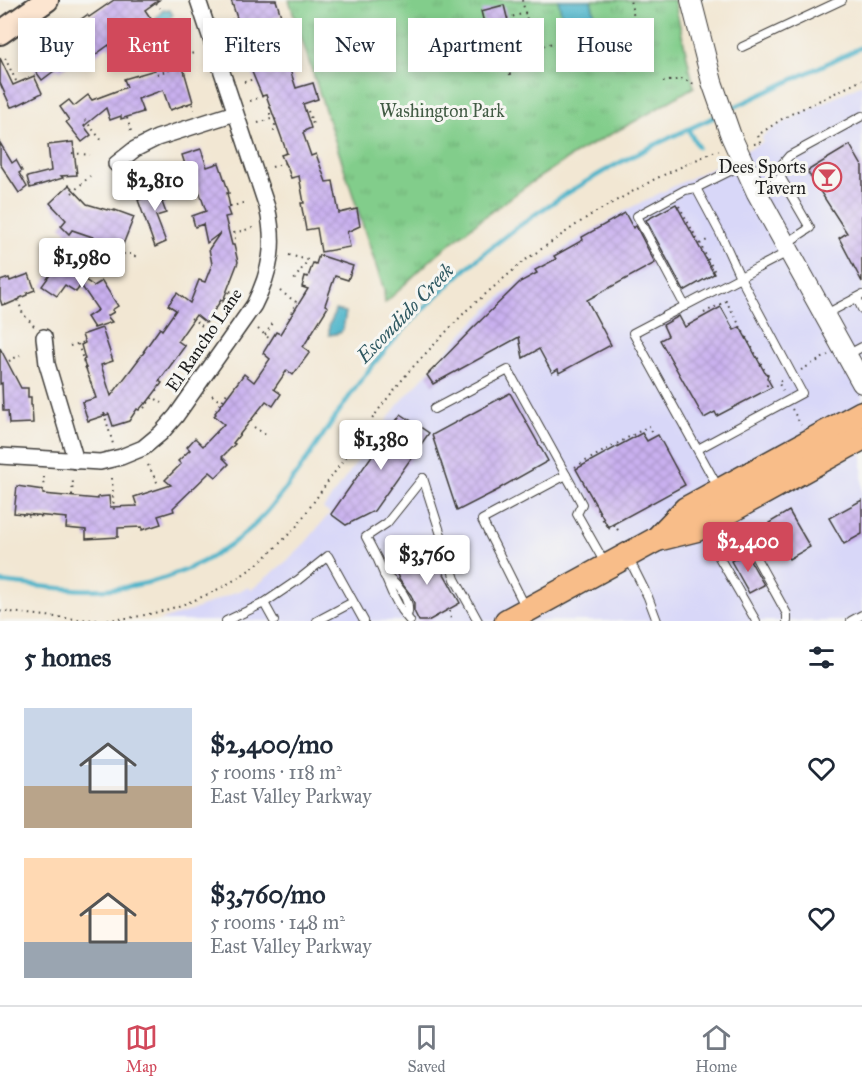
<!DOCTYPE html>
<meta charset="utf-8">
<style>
body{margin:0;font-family:"IM FELL Great Primer",serif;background:#f2f2f3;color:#1f2937;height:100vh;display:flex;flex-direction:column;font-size:22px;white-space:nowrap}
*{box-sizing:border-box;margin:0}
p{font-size:20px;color:#747a83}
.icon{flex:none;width:33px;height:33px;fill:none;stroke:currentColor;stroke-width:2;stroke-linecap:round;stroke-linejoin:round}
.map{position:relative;height:621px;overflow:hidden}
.drawer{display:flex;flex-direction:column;background:#fff;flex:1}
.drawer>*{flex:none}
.guide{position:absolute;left:18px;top:18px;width:826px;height:54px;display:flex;gap:12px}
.price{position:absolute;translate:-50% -51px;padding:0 14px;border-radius:6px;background:#fff;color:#222;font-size:20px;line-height:39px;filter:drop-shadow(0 2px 3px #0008)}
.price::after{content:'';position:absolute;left:50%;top:36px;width:18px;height:14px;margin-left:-9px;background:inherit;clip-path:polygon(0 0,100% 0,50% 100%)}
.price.selected{background:#d1495b;color:#fff}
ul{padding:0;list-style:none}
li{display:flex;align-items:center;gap:18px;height:150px;padding:0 24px}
li span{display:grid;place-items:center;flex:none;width:168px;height:120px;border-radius:0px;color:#555}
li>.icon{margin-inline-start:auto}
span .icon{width:72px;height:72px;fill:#fffc;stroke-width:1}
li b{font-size:26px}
h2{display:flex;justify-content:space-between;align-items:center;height:72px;padding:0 24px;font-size:26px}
.chip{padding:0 21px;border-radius:0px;background:#fff;box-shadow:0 3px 9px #0003;font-size:21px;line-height:54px}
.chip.selected{background:#d1495b;color:#fff}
.dock{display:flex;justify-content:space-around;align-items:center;height:84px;border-top:2px solid #e0e1e3;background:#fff;font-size:16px;color:#747a83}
.dock a{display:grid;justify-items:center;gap:3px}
.dock .selected{color:#d1495b}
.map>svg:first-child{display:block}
.built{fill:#d8d7f8}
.park{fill:url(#park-tufts);stroke:#4f7454;stroke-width:1.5}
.water{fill:#4ab3c9;stroke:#336872;stroke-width:1.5}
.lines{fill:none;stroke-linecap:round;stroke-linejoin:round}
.stream{stroke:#4ab3c9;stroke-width:4.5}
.building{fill:url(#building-cross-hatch)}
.service-casing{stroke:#3c3a37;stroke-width:10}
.minor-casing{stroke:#3c3a37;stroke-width:18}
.tertiary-casing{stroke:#3c3a37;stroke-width:22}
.secondary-casing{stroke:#3c3a37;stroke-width:26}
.primary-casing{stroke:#3c3a37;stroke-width:27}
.path{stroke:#3c3a37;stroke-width:2;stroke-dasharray:1.5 4.5;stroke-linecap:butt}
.service{stroke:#fff;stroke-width:8}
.minor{stroke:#fff;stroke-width:15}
.tertiary{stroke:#fff;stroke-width:20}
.secondary{stroke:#fce5d0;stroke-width:22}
.primary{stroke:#f8bd89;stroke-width:24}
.labels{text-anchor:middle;stroke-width:6;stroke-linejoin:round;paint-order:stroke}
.park-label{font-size:18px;fill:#405a43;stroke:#f6f6f2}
.poi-label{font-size:18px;fill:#1c1c1c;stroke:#f6f6f2;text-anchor:end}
.street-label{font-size:18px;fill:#1c1c1c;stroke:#f6f6f2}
.water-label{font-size:20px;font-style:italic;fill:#2e5861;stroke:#f6f6f2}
</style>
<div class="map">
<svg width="862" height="621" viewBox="0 0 862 621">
<defs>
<pattern id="park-tufts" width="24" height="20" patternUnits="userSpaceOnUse" patternTransform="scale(1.5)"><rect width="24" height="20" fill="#82cd8b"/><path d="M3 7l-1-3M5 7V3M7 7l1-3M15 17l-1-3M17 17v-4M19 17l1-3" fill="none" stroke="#70af77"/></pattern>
<pattern id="building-cross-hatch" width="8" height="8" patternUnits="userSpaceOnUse" patternTransform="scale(1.5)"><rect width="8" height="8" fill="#c9b0ef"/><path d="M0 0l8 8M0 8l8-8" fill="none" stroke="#ac97cc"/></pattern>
</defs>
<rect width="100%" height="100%" fill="#f6f6f2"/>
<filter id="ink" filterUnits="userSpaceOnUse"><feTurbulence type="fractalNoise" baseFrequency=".0167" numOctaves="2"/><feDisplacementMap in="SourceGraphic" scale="12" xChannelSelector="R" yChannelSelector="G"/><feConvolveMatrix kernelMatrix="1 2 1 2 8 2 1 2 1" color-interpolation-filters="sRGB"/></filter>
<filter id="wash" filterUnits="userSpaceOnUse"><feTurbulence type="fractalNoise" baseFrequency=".008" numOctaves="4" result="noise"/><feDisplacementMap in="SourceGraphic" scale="24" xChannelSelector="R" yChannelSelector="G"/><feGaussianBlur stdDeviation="1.35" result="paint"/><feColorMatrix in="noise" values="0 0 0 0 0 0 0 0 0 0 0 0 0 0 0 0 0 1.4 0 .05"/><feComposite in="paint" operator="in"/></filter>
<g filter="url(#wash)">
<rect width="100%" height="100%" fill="#f2e7d3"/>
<polygon class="built" points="862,84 862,621 158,621 191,611 248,587 251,590 288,560 306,542 330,513 323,509 397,406 466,330 498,299 528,274 578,239 624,211 763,142 762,138 763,136 777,126"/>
<polygon class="park" points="289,0 674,0 694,87 639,119 578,152 532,182 480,220 436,255 385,303 384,290"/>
<g class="water">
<polygon points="558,0 591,0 596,21 565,28"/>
<polygon points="163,10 170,10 173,15 161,25 156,24 155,19"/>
<polygon points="335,310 346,312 343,329 340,333 329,335 329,324 332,320"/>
</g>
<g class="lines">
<g class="stream">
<polyline points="726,111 862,47"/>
<polyline points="688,129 698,147"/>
<path d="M0,582C42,586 85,594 126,587C180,579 231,552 267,512C274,504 280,495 287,487C313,452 336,414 362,379C385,348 413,319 441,292C485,249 536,211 589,180C631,155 675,135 719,115"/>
</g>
</g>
<g id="blocks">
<g class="building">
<polygon points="114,0 159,0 145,10 162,35 178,30 185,55 180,57 193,102 170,110 163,90 138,99 143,112 121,119 121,116 110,120 106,108 84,126 91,135 82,142 66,122 69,120 60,107 69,100 74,106 88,95 92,100 127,87 124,79 155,70 145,41 116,61 109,45 81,65 76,59 60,71 58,68 42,80 31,65 38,60 37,58 43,54 43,53 55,44 54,42 79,24 77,22 87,15 89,17"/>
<polygon points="231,0 276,0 281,16 265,21 275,50 283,48 296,88 313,83 318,99 303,104 311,128 304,131 305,132 303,133 311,156 316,154 326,182 333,181 339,213 357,209 360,226 347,232 350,247 321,252 317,228 306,230 301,203 304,203 299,176 291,178 287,166 286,166 281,155 287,153 266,95 262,96 252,72 240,36 242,33"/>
<polygon points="504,5 516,54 493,60 481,11"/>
<polygon points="0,58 13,85 34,76 42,93 18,105 11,107 0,83"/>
<polygon points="73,142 77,175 61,176 63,178 30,188 27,177 51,171 48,145"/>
<polygon points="0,143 12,163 16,160 22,171 19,173 27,187 19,193 0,164"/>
<polygon points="850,145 862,166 862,282 839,238 847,233 807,171"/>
<polygon points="201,149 207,167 219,163 229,193 227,193 230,207 227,208 230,216 225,217 232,245 234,245 238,262 223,301 221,300 206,323 196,315 178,341 185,346 159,381 162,383 146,404 145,403 139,410 137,409 129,421 113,426 109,414 88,421 82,402 96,398 83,360 85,359 81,345 85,343 82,335 102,328 113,361 101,365 111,396 145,351 143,352 160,328 162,330 176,310 168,305 177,293 190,303 199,280 205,282 212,264 209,249 220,233 207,243 203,224 195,227 192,216 206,211 196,182 184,186 179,174 187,171 182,155"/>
<polygon points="166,183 171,199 162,202 166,213 156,216 166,242 155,247 138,200 144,198 143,195 157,190 156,187"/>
<polygon points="69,185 87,204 107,210 108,209 115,211 115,210 134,217 122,247 72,230 69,234 61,226 66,220 50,203"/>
<polygon points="676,204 714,274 684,291 646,220"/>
<polygon points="625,213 633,228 636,226 655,263 587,300 611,345 559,373 558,369 552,373 539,349 523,358 519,337 433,384 427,375 472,329 520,282 537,273 535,270 556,259 554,256 583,240 582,237"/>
<polygon points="65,254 84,267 78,275 94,286 102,281 118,306 112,310 114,312 107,316 112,322 94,328 87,317 98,310 81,285 76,292 65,285 57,296 42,286"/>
<polygon points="319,255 353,266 348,280 335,276 325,305 328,307 303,347 310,352 293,375 287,370 274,389 281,394 273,406 266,401 233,443 235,444 222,457 229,464 216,477 210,472 173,508 174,511 158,516 161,524 142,530 142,527 118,528 118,537 86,539 86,530 66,528 67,518 14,513 17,486 43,490 43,494 98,499 98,497 109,496 110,507 137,506 134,497 171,485 165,480 181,464 178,461 190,450 187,447 195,438 203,446 224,424 214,416 216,414 215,413 244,374 254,382 270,359 263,353 276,332 280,334 308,289 302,287 305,276 308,277 313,263 316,264"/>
<polygon points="29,274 35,290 27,293 27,295 20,298 20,299 6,305 5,304 2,305 0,299 0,281 9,278 10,281"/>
<polygon points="721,307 734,330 740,327 765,373 768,374 767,378 772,387 717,416 715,412 704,418 660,340 668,336 663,325 679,316 685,327"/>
<polygon points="0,348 21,388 28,388 28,397 31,397 31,405 32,405 33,423 9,424 8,411 3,411 2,383 0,384"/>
<polygon points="510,393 548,461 500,488 500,489 457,511 432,435"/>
<polygon points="401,414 429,433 374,511 346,525 331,514"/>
<polygon points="642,433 647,441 658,435 685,485 608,527 576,469"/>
<polygon points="862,500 862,534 844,544 829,518"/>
<polygon points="789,511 810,547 789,559 769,523"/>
<polygon points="428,549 435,562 437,561 460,603 428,621 419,621 414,611 414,603 411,595 400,581 394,568"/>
<polygon points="746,553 764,585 749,593 731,561"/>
</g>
</g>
</g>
<g filter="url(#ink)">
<use href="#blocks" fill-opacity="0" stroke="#3c3a37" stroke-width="1.5"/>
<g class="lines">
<g class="service-casing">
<g id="service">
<polyline points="742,47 842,0"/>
<polyline points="781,178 810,228 787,243"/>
<polyline points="758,192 781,178 783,163 789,156 862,116"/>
<polyline points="857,298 862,309"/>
<polyline points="685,306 637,216 685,190 696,188"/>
<polyline points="826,314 862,295"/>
<polyline points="847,355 862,347"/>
<polyline points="434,409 508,370 582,504 577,514 606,565"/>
<polyline points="698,449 802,393 740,277 720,233 696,188 744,164"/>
<polyline points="423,478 455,579 478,621"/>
<polyline points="719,489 633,333 788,252"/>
<polyline points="716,533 718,537 716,552 756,621"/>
<path d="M718,537C729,540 742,541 750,547L787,614V621"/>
<polyline points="629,559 648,597 657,621"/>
<path d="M384,575C396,583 413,600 407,616"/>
<polyline points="264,603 274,621"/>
<polyline points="526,608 482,520 566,475"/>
<polyline points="226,621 264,603 298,580 328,556 364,621"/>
<polyline points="317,621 353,602"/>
<polyline points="410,621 401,610 392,593 378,560 366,537 387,523 423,478"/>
<polyline points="851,621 862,615"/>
</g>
</g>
<g class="minor-casing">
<g id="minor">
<polyline points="116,164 135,149 157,138 235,113"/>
<polyline points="44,337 47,364 76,461"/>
<path d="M0,456L100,462L121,457L143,448L161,433L176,416L254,305C271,271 276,244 267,207L198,0"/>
</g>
</g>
<g class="tertiary-casing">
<polyline id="tertiary" points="691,0 712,82 731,136 757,193 862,383"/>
</g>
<g class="secondary-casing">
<polyline id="secondary" points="0,33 47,0"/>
</g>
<g class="primary-casing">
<g id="primary">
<polyline points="657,539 686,509 862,413"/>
<polyline points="507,621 657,539 697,529 862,438"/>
</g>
</g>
<g class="path">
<polyline points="522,0 534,47"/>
<polyline points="156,3 160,8"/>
<polyline points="507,18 526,13"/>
<polyline points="58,21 69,36"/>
<polyline points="220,23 237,18"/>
<polyline points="512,37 530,33"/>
<polyline points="35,38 45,51"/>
<polyline points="234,53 245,49"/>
<polyline points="5,58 18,85"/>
<polyline points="157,74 184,65 181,57 197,52"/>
<polyline points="510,75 508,64 521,60 528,49 633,24 635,22 630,0"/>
<polyline points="244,82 254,79"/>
<polyline points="663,82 682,79 694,84"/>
<polyline points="250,101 266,95"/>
<polyline points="270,107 270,114 272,118"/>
<polyline points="170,110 192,103 194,110"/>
<polyline points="308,111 314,127"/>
<polyline points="127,118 131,131"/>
<polyline points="85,120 103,142"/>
<polyline points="258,123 274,118 276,120 274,129 274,135"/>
<polyline points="754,144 760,143 758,135 785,117 862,80"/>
<polyline points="72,153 90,155"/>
<polyline points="272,167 285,163"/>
<polyline points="138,183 142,192 156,188"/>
<polyline points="72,193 90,176"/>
<polyline points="230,206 233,206 246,202"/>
<polyline points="679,206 715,272"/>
<polyline points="235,239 234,233 256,227"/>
<polyline points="700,244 709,239"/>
<polyline points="55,247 64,255"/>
<polyline points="123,254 132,254 139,259"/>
<polyline points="289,255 308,260 294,280"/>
<polyline points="230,291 238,295"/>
<polyline points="280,291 296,302 289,318"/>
<polyline points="18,300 24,317"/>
<polyline points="223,304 229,291"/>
<polyline points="704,313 726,301 769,378 766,389"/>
<polyline points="25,316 34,326"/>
<polyline points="191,318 212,333"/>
<polyline points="258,329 271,340"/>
<polyline points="265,335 273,323"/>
<polyline points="78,344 86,369"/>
<polyline points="70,346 84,342"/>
<polyline points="9,361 20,355"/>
<polyline points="801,370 828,355"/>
<polyline points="783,391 778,382 783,380"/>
<polyline points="212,395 221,402"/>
<polyline points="144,408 153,397 162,403"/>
<polyline points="792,409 801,425"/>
<polyline points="216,410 229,390"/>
<polyline points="104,413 113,444"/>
<polyline points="254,427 267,436"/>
<polyline points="148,465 158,484"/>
<polyline points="575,467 649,426 654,436"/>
<polyline points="112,478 114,511"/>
<polyline points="42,490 43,488 44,477"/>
<polyline points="72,495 73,480"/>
<polyline points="594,503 608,529 615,525 619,532"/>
<polyline points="22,515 46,517"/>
<polyline points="393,565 428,546 432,545"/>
<path d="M0,611C32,614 64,619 97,620C150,620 209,600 252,568C268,556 282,541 296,527L382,405L410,370L467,310L524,261L589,216L655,179L713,152L719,151"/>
<polyline points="450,611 451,621"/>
</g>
<use href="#service" class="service"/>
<use href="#minor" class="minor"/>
<use href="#tertiary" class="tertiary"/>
<use href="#secondary" class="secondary"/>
<use href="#primary" class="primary"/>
</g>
</g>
<defs>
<g id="bar-ring" transform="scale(1.5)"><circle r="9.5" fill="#f6f6f2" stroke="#d1495b" stroke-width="1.5"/><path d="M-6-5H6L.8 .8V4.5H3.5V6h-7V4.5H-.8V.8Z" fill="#d1495b"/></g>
</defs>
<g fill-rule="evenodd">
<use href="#bar-ring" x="827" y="177"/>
</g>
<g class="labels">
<g class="park-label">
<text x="442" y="117">Washington Park</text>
</g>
<g class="poi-label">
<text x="806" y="173">Dees Sports<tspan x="806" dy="21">Tavern</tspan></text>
</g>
<g class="street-label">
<text transform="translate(204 340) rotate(-56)" y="6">El Rancho Lane</text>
</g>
<g class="water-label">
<text transform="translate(405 313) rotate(-46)" y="7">Escondido Creek</text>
</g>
</g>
</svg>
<b class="price" style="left:155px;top:212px">$2,810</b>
<b class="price" style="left:82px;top:289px">$1,980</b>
<b class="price" style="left:381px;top:471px">$1,380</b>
<b class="price selected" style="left:748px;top:573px">$2,400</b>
<b class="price" style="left:427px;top:586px">$3,760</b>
<div class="guide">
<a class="chip">Buy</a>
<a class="chip selected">Rent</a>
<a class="chip">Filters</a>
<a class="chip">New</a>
<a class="chip">Apartment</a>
<a class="chip">House</a>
</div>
</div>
<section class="drawer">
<h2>5 homes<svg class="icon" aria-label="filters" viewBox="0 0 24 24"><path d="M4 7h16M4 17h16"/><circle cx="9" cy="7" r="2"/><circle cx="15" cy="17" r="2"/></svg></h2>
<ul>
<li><span style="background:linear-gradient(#c9d6e8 65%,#b9a48a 0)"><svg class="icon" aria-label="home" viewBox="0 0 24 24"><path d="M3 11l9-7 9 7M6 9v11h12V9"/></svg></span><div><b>$2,400/mo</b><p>5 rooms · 118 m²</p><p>East Valley Parkway</p></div><svg class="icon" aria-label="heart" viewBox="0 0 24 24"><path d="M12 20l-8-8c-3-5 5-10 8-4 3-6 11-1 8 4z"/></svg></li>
<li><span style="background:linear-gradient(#ffd9b3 70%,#9aa5b1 0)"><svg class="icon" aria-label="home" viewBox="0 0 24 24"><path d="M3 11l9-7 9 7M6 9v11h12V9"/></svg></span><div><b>$3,760/mo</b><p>5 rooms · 148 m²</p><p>East Valley Parkway</p></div><svg class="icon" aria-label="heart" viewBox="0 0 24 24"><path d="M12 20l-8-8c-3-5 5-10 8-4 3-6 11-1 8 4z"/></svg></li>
</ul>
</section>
<nav class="dock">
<a class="selected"><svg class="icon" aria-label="map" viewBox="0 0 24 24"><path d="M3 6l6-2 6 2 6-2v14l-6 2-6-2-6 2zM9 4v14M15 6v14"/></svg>Map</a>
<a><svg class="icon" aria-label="saved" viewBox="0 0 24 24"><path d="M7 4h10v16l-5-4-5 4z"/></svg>Saved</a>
<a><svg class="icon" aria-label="home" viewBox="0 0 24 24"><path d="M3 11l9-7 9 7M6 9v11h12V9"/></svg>Home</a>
</nav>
